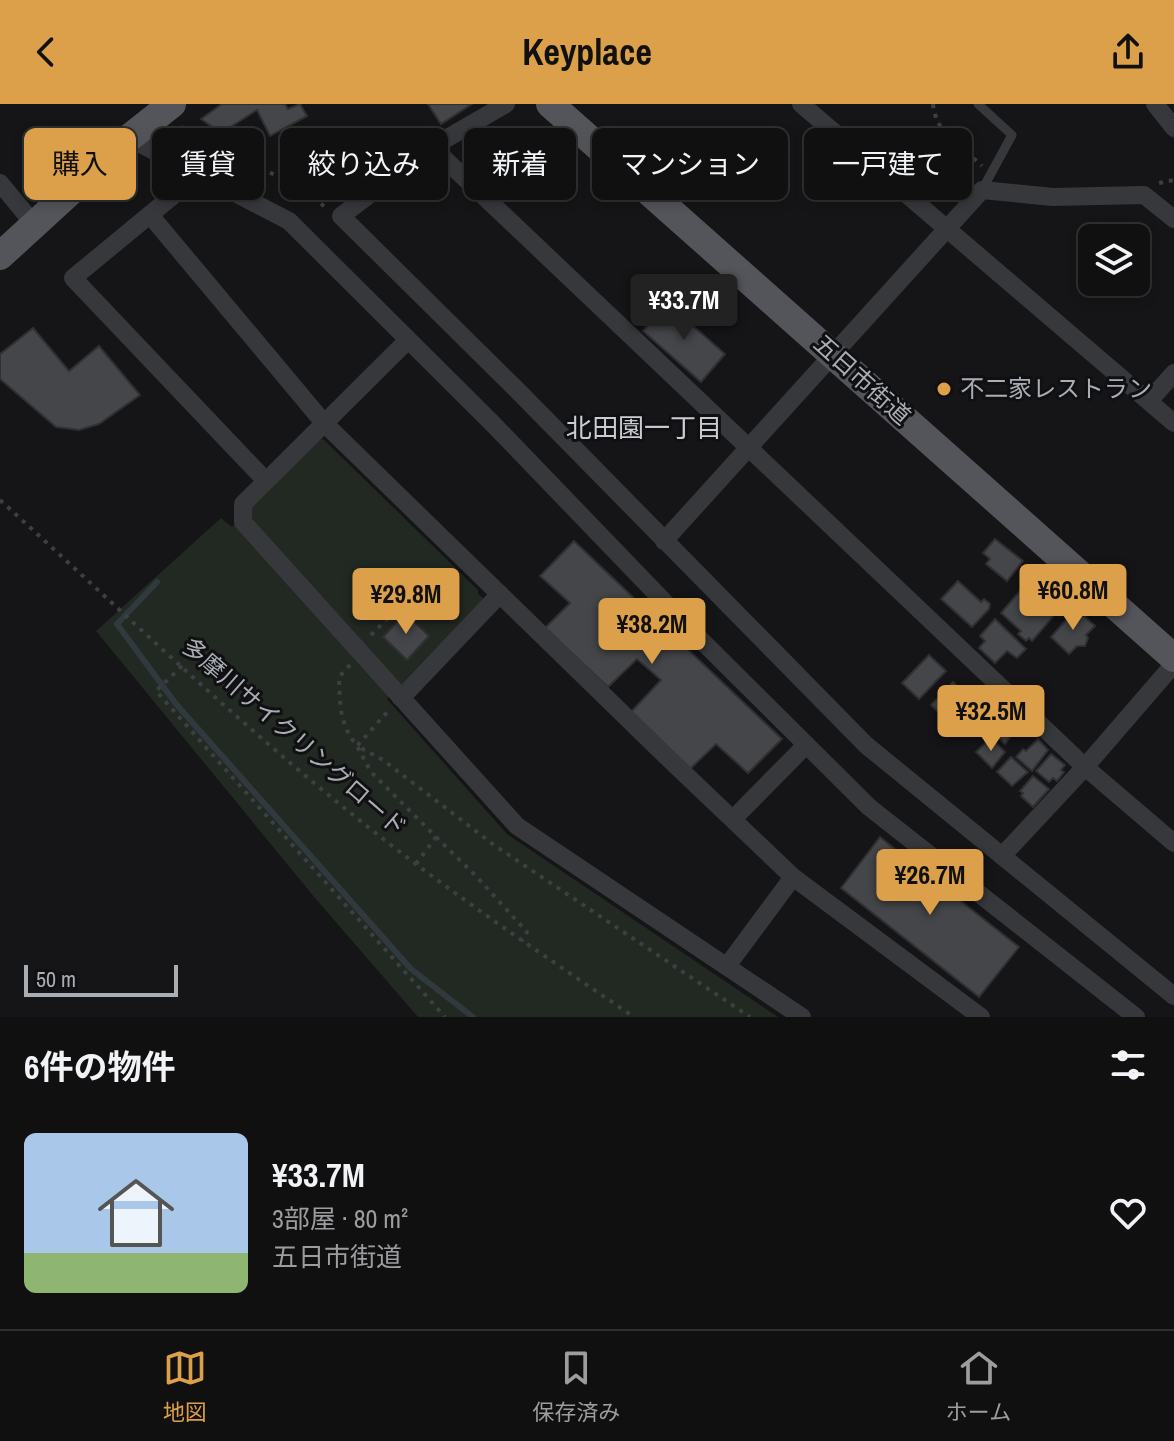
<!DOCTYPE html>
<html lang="ja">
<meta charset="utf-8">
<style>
body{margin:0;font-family:"Archivo Narrow","Noto Sans JP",sans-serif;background:#19191a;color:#f1f3f6;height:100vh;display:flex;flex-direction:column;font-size:30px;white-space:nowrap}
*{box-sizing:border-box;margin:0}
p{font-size:26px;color:#9c9d9f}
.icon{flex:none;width:44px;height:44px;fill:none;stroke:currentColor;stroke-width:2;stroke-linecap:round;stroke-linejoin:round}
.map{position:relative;height:913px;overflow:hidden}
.details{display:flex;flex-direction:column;background:#101011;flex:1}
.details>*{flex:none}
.guide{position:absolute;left:24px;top:24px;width:1126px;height:72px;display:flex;gap:16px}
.controls{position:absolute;left:1078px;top:120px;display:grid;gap:16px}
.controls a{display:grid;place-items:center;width:72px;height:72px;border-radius:12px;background:#101011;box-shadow:0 4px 12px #0003,0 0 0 2px #303031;font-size:40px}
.scale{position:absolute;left:24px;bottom:20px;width:154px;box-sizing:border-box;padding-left:8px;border:4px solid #a9aeb5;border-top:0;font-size:22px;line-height:28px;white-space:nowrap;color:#a9aeb5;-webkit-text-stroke:6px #101012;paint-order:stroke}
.price{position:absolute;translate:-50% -68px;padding:0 18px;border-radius:8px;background:#dba049;color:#111;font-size:26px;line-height:52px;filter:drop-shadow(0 2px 4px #0008)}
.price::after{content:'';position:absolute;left:50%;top:48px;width:24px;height:18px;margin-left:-12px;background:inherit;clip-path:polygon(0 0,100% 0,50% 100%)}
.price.selected{background:#222;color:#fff}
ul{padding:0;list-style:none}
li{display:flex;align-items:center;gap:24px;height:200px;padding:0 24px}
li span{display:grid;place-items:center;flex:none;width:224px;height:160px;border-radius:12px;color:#555}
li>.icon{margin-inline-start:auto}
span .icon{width:96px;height:96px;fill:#fffc;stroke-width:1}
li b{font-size:34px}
h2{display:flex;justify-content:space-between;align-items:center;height:96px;padding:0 24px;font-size:34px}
.tag{padding:0 28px;border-radius:12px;background:#101011;box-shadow:0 4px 12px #0003,0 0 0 2px #303031;font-size:28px;line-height:72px}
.tag.selected{background:#dba049;color:#111}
header{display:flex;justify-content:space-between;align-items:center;height:104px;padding:0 24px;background:#dba049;color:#111;font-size:36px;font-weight:800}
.tab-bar{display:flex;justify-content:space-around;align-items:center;height:112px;border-top:2px solid #303031;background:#101011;font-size:22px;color:#9c9d9f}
.tab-bar a{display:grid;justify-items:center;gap:4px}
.tab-bar .selected{color:#dba049}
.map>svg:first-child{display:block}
.green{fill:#222822}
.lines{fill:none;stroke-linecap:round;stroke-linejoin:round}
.stream{stroke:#30393e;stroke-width:6}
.building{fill:#444649;stroke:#303033;stroke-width:2}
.path{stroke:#3d3f42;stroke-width:4;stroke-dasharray:4 6;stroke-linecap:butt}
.service{stroke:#37383b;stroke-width:9}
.minor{stroke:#37383b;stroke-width:18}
.primary{stroke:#53555a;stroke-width:28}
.poi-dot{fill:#dba049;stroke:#101012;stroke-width:3}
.labels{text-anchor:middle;stroke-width:6;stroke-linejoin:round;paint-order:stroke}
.street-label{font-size:24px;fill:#a9aeb5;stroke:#101012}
.poi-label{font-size:24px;fill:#a9aeb5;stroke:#101012;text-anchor:start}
.neighbourhood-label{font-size:26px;fill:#c9ccd2;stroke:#101012}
</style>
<header><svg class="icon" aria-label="back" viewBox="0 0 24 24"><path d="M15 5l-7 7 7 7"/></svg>Keyplace<svg class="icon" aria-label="share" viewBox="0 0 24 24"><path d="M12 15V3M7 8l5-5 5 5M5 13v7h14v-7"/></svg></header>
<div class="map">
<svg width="1174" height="913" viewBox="0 0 1174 913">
<rect width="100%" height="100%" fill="#151517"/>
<polygon class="green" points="323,335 478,486 478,490 484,495 387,595 507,730 778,913 418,913 315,794 96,527 221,414 232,423 317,337"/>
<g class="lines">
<polyline class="stream" points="157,478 117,520 176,600 411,865 473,913"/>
</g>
<g class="building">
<polygon points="222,0 285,0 288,5 300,0 307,12 270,32 257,6 221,29 201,15"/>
<polygon points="428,0 472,0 441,20"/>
<polygon points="667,199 725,250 701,278 643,227"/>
<polygon points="33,224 69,267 99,242 140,291 99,320 79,326 56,323 0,275 0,250"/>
<polygon points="995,435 1023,457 1007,477 986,460 990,455 983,449"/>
<polygon points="574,437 782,635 748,669 716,640 690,665 631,608 661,576 637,555 608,583 545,524 570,499 540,472"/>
<polygon points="958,477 981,498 984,495 990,500 989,505 972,523 941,495"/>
<polygon points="1026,480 1037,490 1034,493 1040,498 1043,495 1057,508 1032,537 1029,534 1026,537 1018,530 1021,527 1001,509"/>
<polygon points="1076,505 1095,522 1086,531 1088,534 1085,542 1077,542 1069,550 1051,533"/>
<polygon points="405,509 429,532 407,556 383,533"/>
<polygon points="995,515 1026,545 1017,554 1007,547 995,559 979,544 985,537 980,532"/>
<polygon points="929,551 946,567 919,595 902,579"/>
<polygon points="953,578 969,594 962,602 966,605 949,619 931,601"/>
<polygon points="1010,610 1020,619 1005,640 993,629"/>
<polygon points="991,634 1005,648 992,664 976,648"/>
<polygon points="1038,635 1048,646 1032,667 1016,653 1023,645 1026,647"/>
<polygon points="1051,650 1065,661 1061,666 1064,668 1057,677 1053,674 1049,678 1036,667"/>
<polygon points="1011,653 1028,668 1012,682 997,668"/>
<polygon points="1033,672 1049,685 1033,703 1021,692 1023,689 1020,687"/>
<polygon points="880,733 1019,843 979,893 841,784"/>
</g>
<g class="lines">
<g class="path">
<path d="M933,0C936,31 961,42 982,62"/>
<polyline points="181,23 308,88 326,104"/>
<polyline points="1159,79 1174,76"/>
<path d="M0,396C118,503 233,615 358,715C446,786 540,849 634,913"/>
<polyline points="371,531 409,493"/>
<path d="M350,561L339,573C340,600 339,620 357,642L390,605"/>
<polyline points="182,562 156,587 445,913"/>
<polyline points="436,733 474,770 527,828 522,837"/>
<polyline points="416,760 436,733 371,668 357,642 383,656 494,741 750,913"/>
</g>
<polyline class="service" points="978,0 1012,31 982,86"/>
<g class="minor">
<polyline points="506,0 432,43 341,112 519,288 866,641 1174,892"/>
<polyline points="801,0 1174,319"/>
<polyline points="1155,0 1174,24"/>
<polyline points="129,34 289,117 493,320 702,537 869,703 1136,913"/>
<polyline points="432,43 1085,663 1174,739"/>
<polyline points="198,71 73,174 266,377"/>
<polyline points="0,79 34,120"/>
<polyline points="150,111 324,319 666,652 793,773 981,913"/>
<polyline points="408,236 243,400 243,418 517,722 802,913"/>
<polyline points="1149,297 1174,269"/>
<polyline points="664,437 982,86 1053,93 1144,91 1174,115"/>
<polyline points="401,594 500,490"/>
<polyline points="733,715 806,641"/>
<polyline points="1002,752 1085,663 1174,560"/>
<polyline points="727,862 793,773"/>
</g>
<g class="primary">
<polyline points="550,0 1174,554"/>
<polyline points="0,152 129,34 172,0"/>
</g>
</g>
<circle class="poi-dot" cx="944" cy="285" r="8"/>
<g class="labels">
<g class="street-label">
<text transform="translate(862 276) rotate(42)" y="8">五日市街道</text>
<text transform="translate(294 633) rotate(41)" y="8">多摩川サイクリングロード</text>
</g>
<g class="poi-label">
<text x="960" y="293">不二家レストラン</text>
</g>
<g class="neighbourhood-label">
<text x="644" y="333">北田園一丁目</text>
</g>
</g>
</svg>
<div class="controls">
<a><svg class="icon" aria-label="layers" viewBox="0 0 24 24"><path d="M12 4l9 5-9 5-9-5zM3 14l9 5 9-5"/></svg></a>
</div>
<div class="scale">50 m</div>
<b class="price selected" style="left:684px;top:238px">¥33.7M</b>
<b class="price" style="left:1073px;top:528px">¥60.8M</b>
<b class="price" style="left:406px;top:532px">¥29.8M</b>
<b class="price" style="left:652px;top:562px">¥38.2M</b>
<b class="price" style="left:991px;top:649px">¥32.5M</b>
<b class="price" style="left:930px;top:813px">¥26.7M</b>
<div class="guide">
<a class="tag selected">購入</a>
<a class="tag">賃貸</a>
<a class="tag">絞り込み</a>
<a class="tag">新着</a>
<a class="tag">マンション</a>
<a class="tag">一戸建て</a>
</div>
</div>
<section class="details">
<h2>6件の物件<svg class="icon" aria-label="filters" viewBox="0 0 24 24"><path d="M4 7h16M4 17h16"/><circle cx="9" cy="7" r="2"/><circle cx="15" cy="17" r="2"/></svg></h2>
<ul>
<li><span style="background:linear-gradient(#a9c7e8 75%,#8fb573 0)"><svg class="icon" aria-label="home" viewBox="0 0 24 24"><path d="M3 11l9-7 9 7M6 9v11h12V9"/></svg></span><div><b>¥33.7M</b><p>3部屋 · 80 m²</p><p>五日市街道</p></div><svg class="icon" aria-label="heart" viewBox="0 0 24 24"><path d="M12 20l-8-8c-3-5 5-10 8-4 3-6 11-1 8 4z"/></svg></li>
</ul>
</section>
<nav class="tab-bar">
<a class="selected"><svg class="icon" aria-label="map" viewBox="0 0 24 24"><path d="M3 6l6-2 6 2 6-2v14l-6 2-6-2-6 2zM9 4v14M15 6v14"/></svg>地図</a>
<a><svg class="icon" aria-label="saved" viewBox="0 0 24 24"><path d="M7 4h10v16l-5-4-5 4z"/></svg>保存済み</a>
<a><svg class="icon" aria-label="home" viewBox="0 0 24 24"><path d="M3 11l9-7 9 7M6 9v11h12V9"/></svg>ホーム</a>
</nav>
